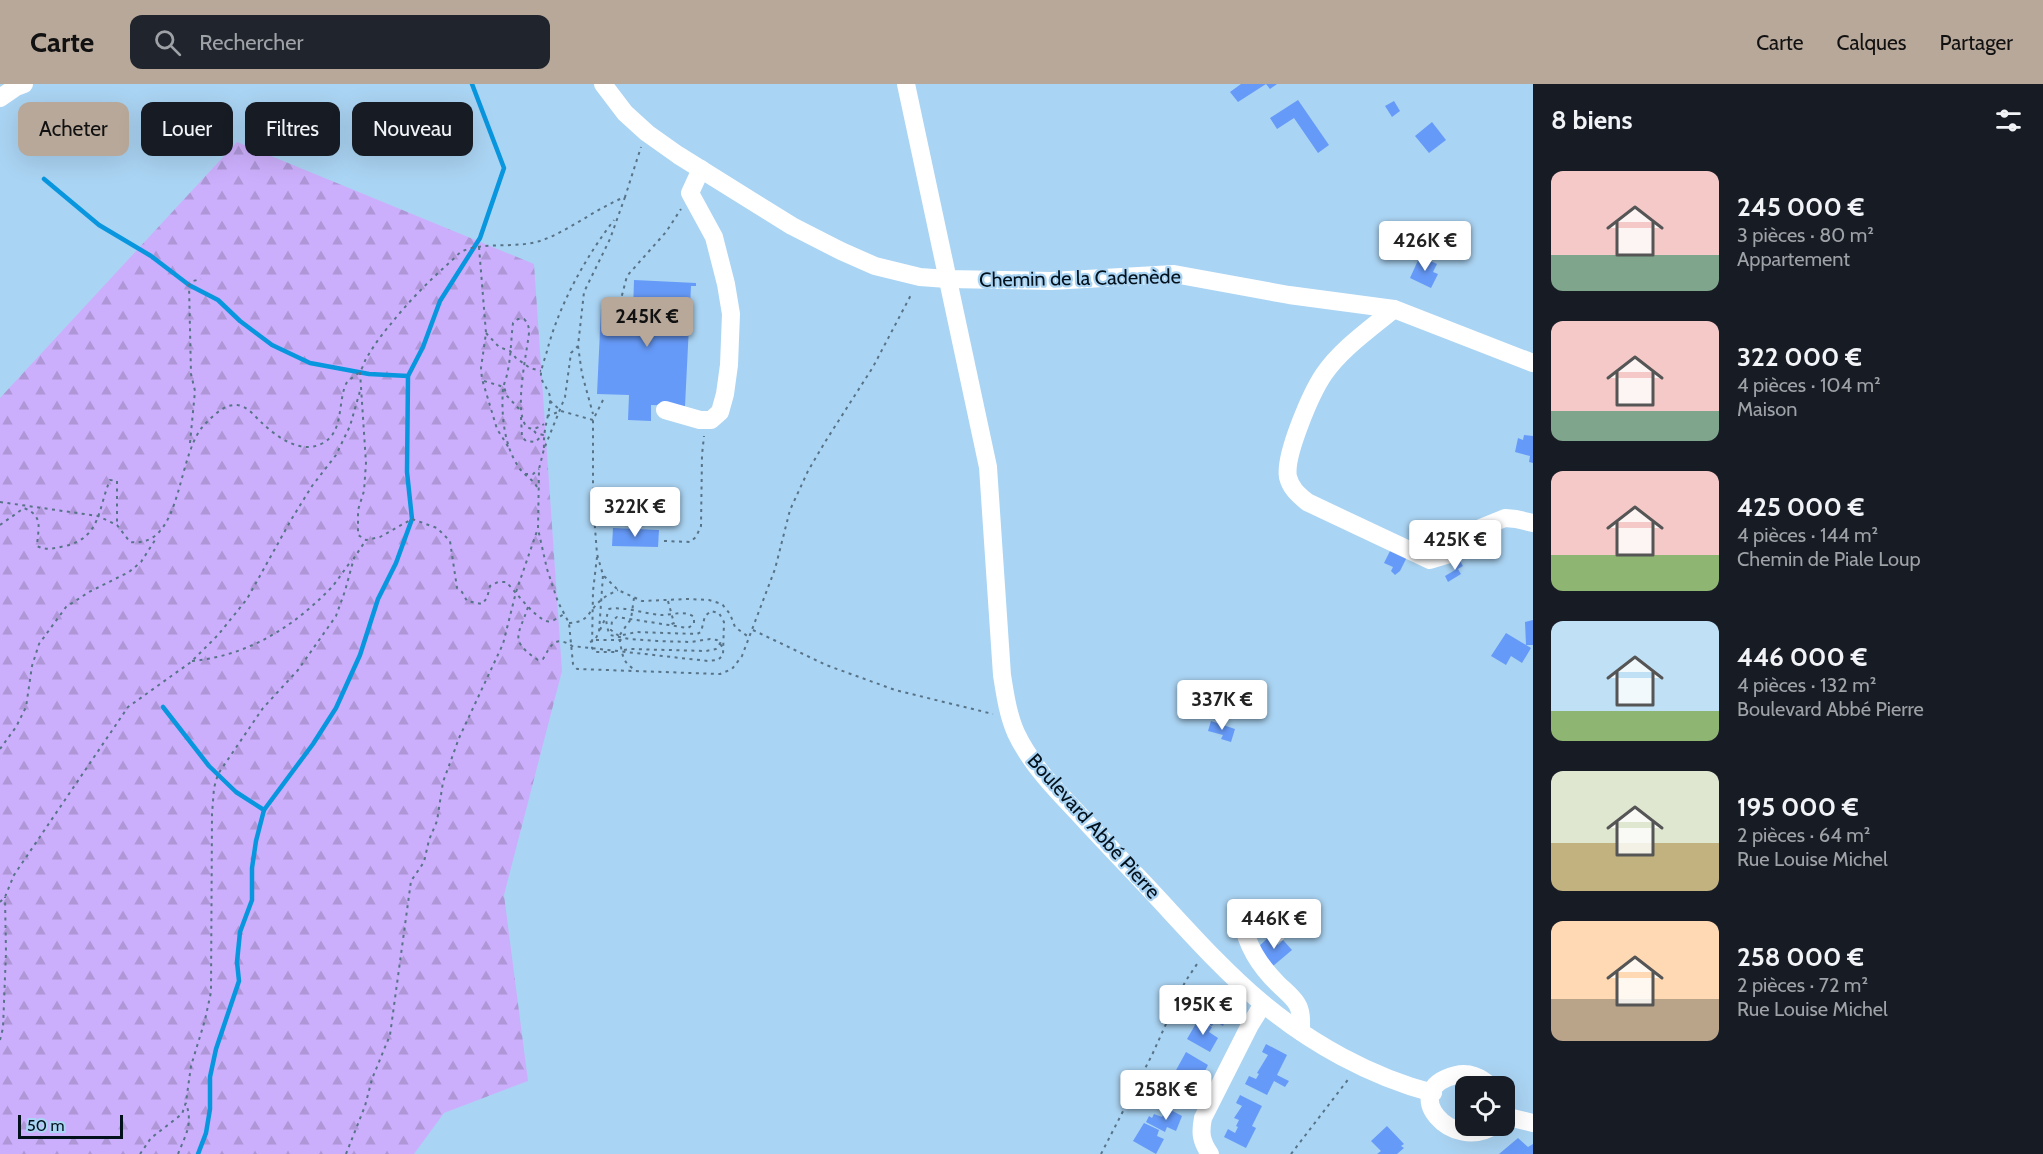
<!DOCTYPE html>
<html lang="fr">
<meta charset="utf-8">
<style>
body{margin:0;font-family:Cabin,sans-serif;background:#20242c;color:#f1f3f6;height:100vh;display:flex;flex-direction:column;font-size:22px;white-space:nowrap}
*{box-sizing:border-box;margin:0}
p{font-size:20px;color:#9ea1a6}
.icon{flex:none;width:33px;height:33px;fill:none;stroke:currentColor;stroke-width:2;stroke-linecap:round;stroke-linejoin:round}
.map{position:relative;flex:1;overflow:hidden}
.panel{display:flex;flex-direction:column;background:#171b24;width:510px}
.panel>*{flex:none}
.top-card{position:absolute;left:18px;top:18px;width:570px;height:54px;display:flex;gap:12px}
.buttons{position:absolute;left:1455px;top:992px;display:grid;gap:12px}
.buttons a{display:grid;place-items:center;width:60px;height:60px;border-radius:12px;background:#171b24;box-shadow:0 6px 24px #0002;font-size:30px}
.scale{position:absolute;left:18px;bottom:15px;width:105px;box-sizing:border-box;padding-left:6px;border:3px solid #03111c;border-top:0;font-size:16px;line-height:21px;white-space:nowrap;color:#03111c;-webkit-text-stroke:4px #aad4f3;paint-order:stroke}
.price{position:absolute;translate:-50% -51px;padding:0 14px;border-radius:6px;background:#fff;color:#222;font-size:20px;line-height:39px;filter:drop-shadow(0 2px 3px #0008)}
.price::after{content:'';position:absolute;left:50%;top:36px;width:18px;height:14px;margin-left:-9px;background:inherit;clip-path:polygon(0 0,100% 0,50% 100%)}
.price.selected{background:#b8a89a;color:#111}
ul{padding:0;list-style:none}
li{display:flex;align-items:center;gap:18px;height:150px;padding:0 18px}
li span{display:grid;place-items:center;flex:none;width:168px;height:120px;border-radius:12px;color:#555}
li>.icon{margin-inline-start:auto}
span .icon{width:72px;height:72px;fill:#fffc;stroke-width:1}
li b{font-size:26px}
h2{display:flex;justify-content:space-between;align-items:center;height:72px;padding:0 18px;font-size:26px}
.tag{padding:0 21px;border-radius:12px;background:#171b24;box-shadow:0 6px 24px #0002;font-size:21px;line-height:54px}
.tag.selected{background:#b8a89a;color:#111}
header{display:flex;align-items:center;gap:36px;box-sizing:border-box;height:84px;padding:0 30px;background:#b8a89a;color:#111}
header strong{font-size:28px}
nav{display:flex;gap:33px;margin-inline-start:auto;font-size:21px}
.search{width:420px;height:54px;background:#20242c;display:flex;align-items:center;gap:15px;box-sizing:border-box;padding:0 21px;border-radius:12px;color:#9ea1a6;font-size:22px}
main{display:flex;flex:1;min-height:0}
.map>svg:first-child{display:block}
.forest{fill:url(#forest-firs)}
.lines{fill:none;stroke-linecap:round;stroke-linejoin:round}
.stream{stroke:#0896df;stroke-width:4.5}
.building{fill:#669af8}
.path{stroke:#577388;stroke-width:2;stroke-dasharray:3 4.5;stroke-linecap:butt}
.minor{stroke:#fff;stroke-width:18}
.labels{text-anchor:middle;stroke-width:4.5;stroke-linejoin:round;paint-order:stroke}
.street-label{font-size:20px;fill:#03111c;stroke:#aad4f3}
</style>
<header>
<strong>Carte</strong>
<div class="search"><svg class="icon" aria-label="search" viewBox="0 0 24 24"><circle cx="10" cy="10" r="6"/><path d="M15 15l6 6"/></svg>Rechercher</div>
<nav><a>Carte</a><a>Calques</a><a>Partager</a></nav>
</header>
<main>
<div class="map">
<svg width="1533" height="1070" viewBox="0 0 1533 1070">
<defs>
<pattern id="forest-firs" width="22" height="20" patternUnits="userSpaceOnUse" patternTransform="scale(1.5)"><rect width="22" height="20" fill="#ccaffc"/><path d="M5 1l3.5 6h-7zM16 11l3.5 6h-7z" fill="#ae96d7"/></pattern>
</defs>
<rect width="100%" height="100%" fill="#aad4f3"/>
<polygon class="forest" points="237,58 534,180 562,587 504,811 528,997 444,1029 414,1070 0,1070 0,314"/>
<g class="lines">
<g class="stream">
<polyline points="44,95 99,141 151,172 189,201 218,216 240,237 272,261 310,279 369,290 408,292"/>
<polyline points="163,623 209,682 236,708 264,726"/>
<polyline points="198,1070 206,1049 210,1025 210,993 216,965 239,897 237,878 240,848 252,816 252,784 256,757 264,726 313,660 336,624 360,571 378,515 396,479 412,435 407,388 408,292 423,263 440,217 480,154 504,84 472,0"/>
</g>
</g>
<g class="building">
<polygon points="1241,0 1277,0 1270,5 1266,0 1238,18 1230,8"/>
<polygon points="1298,16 1329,61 1318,69 1294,34 1277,45 1270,34"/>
<polygon points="1394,17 1400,27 1392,33 1385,22"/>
<polygon points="1432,38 1446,56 1429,69 1415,52"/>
<polygon points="1455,138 1462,141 1452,161 1449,160 1442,163 1439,157 1447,153"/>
<polygon points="1420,172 1437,180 1433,188 1438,190 1431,204 1410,194"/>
<polygon points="634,196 696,199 696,202 691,202 685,322 651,321 651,337 628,336 629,311 597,310 601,225 633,227"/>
<polygon points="1524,351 1533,352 1533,379 1529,378 1530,372 1515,368 1518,354 1523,356"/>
<polygon points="613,444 659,446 658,463 612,462"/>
<polygon points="1391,465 1407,473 1400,487 1395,491 1391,487 1393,483 1384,479"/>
<polygon points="1459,475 1463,482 1458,485 1461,490 1448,498 1445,492 1455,486 1451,479"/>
<polygon points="1533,536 1533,561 1526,561 1525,538"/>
<polygon points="1506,549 1531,564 1522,579 1511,572 1506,581 1491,572"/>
<polygon points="1211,637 1235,645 1231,658 1221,655 1223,651 1208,647"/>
<polygon points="1270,852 1278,861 1283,856 1292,866 1273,882 1257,864"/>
<polygon points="1209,915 1230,927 1223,942 1215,937 1212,942 1199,935"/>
<polygon points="1198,936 1212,943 1209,948 1218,954 1210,968 1187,955"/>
<polygon points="1266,960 1287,971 1277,991 1289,997 1285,1003 1274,997 1267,1011 1245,1000 1249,992 1256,995 1259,990 1257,989 1268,971 1262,968"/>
<polygon points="1186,968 1208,981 1201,995 1193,991 1190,995 1175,988"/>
<polygon points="1175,990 1190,996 1188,1002 1195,1007 1186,1021 1165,1008"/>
<polygon points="1240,1011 1262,1022 1252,1042 1256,1044 1246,1064 1224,1053 1228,1045 1235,1049 1238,1043 1236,1042 1239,1036 1234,1034 1242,1022 1236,1019"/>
<polygon points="1167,1024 1182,1032 1176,1047 1167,1043 1165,1048 1146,1038 1149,1032 1152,1034 1154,1030 1162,1033"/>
<polygon points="1144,1039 1159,1046 1157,1052 1164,1055 1156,1070 1133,1057"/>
<polygon points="1387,1042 1404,1060 1401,1062 1404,1064 1397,1070 1377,1070 1381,1067 1371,1057"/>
<polygon points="1518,1054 1528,1063 1533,1060 1533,1070 1499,1070"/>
</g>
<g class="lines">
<g class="path">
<polyline points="625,113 610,155 584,208 578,262 571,269 565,313 544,365 539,385 538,445 547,485 558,518 569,539 573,580 577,585 720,590 732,585 742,572 775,485 790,426 808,387 825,358 873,283 912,209"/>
<polyline points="479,163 486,249 481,284 482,295 497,345 509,364"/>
<polyline points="620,219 627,192 666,148 681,125"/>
<polyline points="486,249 499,263 510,267 516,274 530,284 541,287"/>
<polyline points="578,262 582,290 593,330"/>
<path d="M360,288L366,379L364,407L358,426V451L366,456L380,453L412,435L437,444L450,457L457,504L462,508L467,517L482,520L487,514L490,502L498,498H506C517,509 532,531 546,537C552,539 559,533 564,530"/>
<polyline points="484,297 504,303 507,312 521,327"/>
<polyline points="603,316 593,336 593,418 597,470 603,491 618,506 642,517 688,515 709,516 722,520 730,530 735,543 750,554"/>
<polyline points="550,317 561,327"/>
<polyline points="547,332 561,327 593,336"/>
<polyline points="521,333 522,353 526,357 535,358 543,351 536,349 532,345"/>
<polyline points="190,359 195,307 191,290 189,201 193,197 201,195"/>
<path d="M544,364C543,346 548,336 550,319C552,305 540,301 541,289C542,282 545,274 547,267C559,221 585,174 614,136"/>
<polyline points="525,390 533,390 539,385"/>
<path d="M537,403C532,394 523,391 518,382C504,361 501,330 503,305C504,299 507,293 508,286C511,271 511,255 513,239L518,235H524C528,239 529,243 529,248C529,261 503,368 544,340"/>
<path d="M0,418L98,432L117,441L130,458C185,465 175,366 207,338C215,330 225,320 237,321C248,322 255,333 262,339C278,354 302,371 323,359C343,348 338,322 345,302C348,294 355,294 360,287C363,284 364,278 366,275C373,263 381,251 390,241C407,219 429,197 449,179C454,175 458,169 463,167C467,165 472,164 476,163C497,160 520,163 540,157C569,147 595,125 625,113L641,63"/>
<path d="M0,441L24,424C44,432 38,444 37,462C46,467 55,464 65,462C101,454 98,424 110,396L117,397V441"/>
<polyline points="664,457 690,458 696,453 701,442 702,371 704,352"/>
<polyline points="597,473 593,507 592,564 595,568 615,568"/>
<path d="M634,514L631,535L619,552C622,566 621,578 634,585"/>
<polyline points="668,517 674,539 668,542"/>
<path d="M528,523C519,551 508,556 538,576L543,575C551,561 555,551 572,562L708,577L718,576L723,571L724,538L719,529L711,527L705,532L701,548L697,550L636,548L619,552L611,546L612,537L617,533L688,544L694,540V533C685,526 672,531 661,531C645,530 624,522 609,525C605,535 606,542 610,551L629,555L657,557L691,558L710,555L717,556L724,565"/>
<path d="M569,539C589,538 587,529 600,517C605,512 612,509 618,506"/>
<polyline points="600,546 605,535"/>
<polyline points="753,546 826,581 895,606 993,630"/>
<polyline points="596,556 626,556"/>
<polyline points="590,558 595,556 599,548 603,491"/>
<polyline points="624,566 630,565 706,567 716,565 723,555"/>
<path d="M192,577C245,572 289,546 326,509C336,500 343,487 352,476"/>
<polyline points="0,665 16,643 26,623 32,582 39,560 66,523 89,508 129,488 141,478 157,453"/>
<polyline points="0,818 5,813 14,791 128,623 191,578 218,551 247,515 291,436 312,402 336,371 350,342 360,307"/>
<polyline points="0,956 3,944 6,868 5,813"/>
<polyline points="140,1070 151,1054 182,1030 186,1018 191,982 205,936 211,908 212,730 214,704 218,690 263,624 298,586 336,532 345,507 354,474 366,456"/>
<path d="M178,1070C186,1050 193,1040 186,1019"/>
<polyline points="346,1070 365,1022 372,995 390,951 411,797 424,778 429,756 437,737 443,698 450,679 459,654 503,560 516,508 537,447"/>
<polyline points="1101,1070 1152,971 1185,898 1197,880"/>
<polyline points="1291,1070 1350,993"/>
</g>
<g class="minor">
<polyline points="603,0 625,29 647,49 678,71 792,142 841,167 875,182 920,193 947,195 1051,197 1174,190 1289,211 1394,225 1533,279"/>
<path d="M906,0L988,383L1002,591C1005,610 1008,631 1016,649C1030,679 1054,704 1077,728C1097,750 1118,772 1139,794C1179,836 1217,881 1261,918C1310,959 1371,993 1433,1009"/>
<polyline points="0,14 16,3 24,0"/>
<path d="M1394,225C1370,245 1341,265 1324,290C1311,309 1284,372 1288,393C1291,405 1299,411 1307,418L1430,476L1450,470L1473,447L1505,434L1516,435L1533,439"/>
<polyline points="665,326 700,336 711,336 720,328 725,310 729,281 731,230 726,200 714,153 690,109 701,85"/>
<path d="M1277,849L1246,834L1242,836C1247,862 1259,881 1278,900C1284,906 1293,913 1297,920C1302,928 1301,938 1301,948"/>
<path d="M1490,1002C1481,993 1469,988 1456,991C1396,1006 1452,1070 1495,1041"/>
<polyline points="1504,1032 1533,1039"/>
<path d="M1210,1070C1201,1057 1200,1049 1203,1034L1250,941L1263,920"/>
</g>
</g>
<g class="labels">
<g class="street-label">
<text transform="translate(1080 194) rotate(-1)" y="7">Chemin de la Cadenède</text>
<text transform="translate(1094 742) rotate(48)" y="7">Boulevard Abbé Pierre</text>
</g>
</g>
</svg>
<div class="buttons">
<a><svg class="icon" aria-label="locate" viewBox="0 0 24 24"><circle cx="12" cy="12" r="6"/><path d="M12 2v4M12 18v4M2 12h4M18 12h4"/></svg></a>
</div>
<div class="scale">50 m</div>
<b class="price" style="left:1425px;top:188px">426K €</b>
<b class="price selected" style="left:647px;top:264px">245K €</b>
<b class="price" style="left:635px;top:454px">322K €</b>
<b class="price" style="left:1455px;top:487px">425K €</b>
<b class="price" style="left:1222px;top:647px">337K €</b>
<b class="price" style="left:1274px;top:866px">446K €</b>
<b class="price" style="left:1203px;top:952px">195K €</b>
<b class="price" style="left:1166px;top:1037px">258K €</b>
<div class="top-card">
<a class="tag selected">Acheter</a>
<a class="tag">Louer</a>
<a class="tag">Filtres</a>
<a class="tag">Nouveau</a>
</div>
</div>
<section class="panel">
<h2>8 biens<svg class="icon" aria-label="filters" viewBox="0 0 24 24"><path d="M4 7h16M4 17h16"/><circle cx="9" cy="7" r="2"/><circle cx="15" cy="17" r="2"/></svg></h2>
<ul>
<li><span style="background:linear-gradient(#f6c9c9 70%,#7fa58c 0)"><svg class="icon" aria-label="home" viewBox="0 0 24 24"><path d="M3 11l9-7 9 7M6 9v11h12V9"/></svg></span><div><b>245 000 €</b><p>3 pièces · 80 m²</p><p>Appartement</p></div></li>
<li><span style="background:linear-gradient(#f6c9c9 75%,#7fa58c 0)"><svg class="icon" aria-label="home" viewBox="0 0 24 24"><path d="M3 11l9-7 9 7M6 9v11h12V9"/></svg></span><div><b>322 000 €</b><p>4 pièces · 104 m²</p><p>Maison</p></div></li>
<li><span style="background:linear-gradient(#f6c9c9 70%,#8fb573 0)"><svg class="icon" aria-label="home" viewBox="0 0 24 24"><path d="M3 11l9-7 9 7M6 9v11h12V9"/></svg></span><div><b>425 000 €</b><p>4 pièces · 144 m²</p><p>Chemin de Piale Loup</p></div></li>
<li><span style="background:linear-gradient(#bfe0f5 75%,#8fb573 0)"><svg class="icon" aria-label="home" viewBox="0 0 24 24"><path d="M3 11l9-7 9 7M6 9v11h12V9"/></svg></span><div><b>446 000 €</b><p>4 pièces · 132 m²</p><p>Boulevard Abbé Pierre</p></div></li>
<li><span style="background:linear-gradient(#dfe7d0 60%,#c2b280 0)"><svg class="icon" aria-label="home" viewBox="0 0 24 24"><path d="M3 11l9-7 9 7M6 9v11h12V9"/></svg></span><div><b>195 000 €</b><p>2 pièces · 64 m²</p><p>Rue Louise Michel</p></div></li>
<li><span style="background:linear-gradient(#ffd9b3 65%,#b9a48a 0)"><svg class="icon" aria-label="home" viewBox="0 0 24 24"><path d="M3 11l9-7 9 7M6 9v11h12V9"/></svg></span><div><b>258 000 €</b><p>2 pièces · 72 m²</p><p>Rue Louise Michel</p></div></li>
</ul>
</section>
</main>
